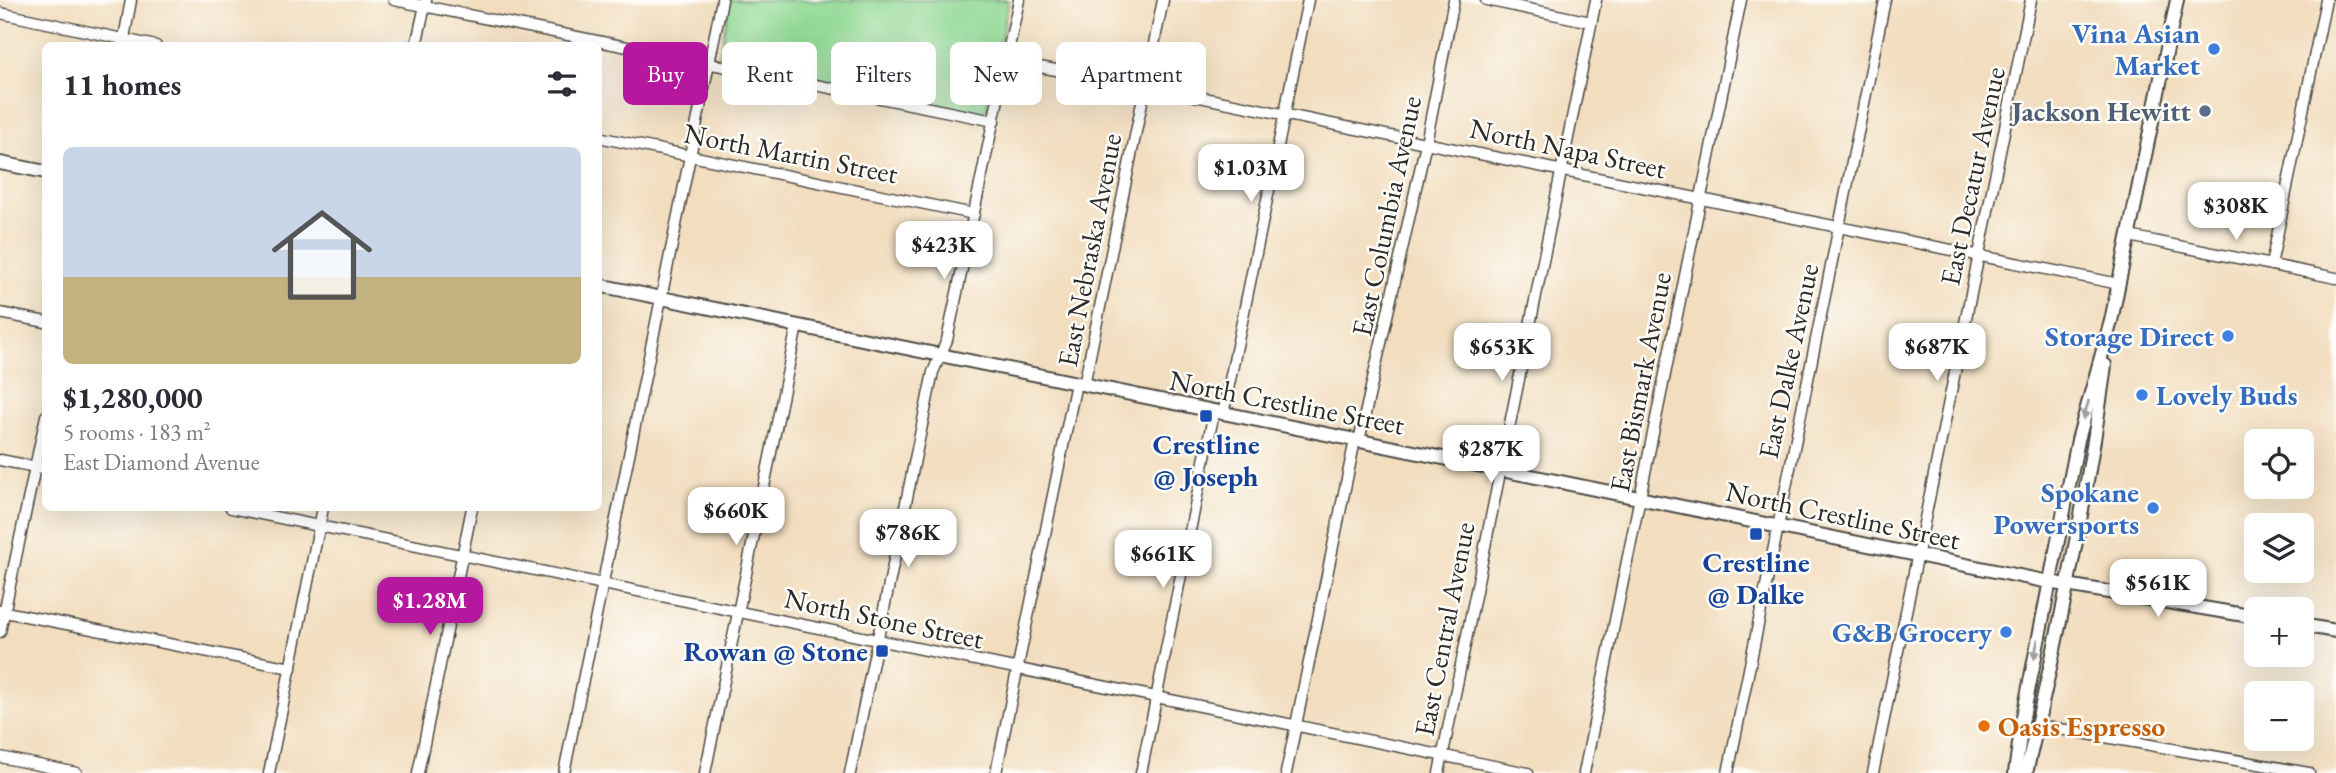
<!DOCTYPE html>
<meta charset="utf-8">
<style>
body{margin:0;font-family:"EB Garamond",serif;background:#f2f2f3;color:#2b2b33;height:100vh;display:flex;flex-direction:column;font-size:26px;white-space:nowrap}
*{box-sizing:border-box;margin:0}
p{font-size:23px;color:#7c7c81}
.icon{flex:none;width:38px;height:38px;fill:none;stroke:currentColor;stroke-width:2;stroke-linecap:round;stroke-linejoin:round}
.map{position:relative;flex:1;overflow:hidden}
.details{position:absolute;left:42px;top:42px;width:560px;height:469px;display:flex;flex-direction:column;background:#fff;border-radius:10px;box-shadow:0 7px 28px #0002}
.details>*{flex:none}
.top-card{position:absolute;left:623px;top:42px;width:665px;height:63px;display:flex;gap:14px}
.tools{position:absolute;left:2244px;top:429px;display:grid;gap:14px}
.tools a{display:grid;place-items:center;width:70px;height:70px;border-radius:10px;background:#fff;box-shadow:0 7px 28px #0002;font-size:35px}
.price{position:absolute;translate:-50% -60px;padding:0 16px;border-radius:14px;background:#fff;color:#222;font-size:23px;line-height:46px;filter:drop-shadow(0 2px 4px #0008)}
.price::after{content:'';position:absolute;left:50%;top:42px;width:21px;height:16px;margin-left:-10px;background:inherit;clip-path:polygon(0 0,100% 0,50% 100%)}
.price.active{background:#b5179e;color:#fff}
ul{padding:0;list-style:none}
li{display:grid;align-content:center;gap:14px;height:371px;padding:0 21px}
li span{display:grid;place-items:center;height:217px;border-radius:10px;color:#555}
li>.icon{margin-inline-start:auto}
span .icon{width:126px;height:126px;fill:#fffc;stroke-width:1}
li b{font-size:30px}
h2{display:flex;justify-content:space-between;align-items:center;height:84px;padding:0 21px;font-size:30px}
.chip{padding:0 24px;border-radius:10px;background:#fff;box-shadow:0 7px 28px #0002;font-size:24px;line-height:63px}
.chip.active{background:#b5179e;color:#fff}
.map>svg:first-child{display:block}
.green{fill:#8ed893;stroke:#5c825f;stroke-width:2}
.lines{fill:none;stroke-linecap:round;stroke-linejoin:round}
.minor-casing{stroke:#494641;stroke-width:13}
.major-casing{stroke:#494641;stroke-width:16}
.minor{stroke:#fff;stroke-width:10}
.major{stroke:#fff;stroke-width:12}
.oneway{fill:#a0a0a0}
.shop-dot{fill:#3f7fe0;stroke:#fdfcf7;stroke-width:2.5}
.service-dot{fill:#5c6f8a;stroke:#fdfcf7;stroke-width:2.5}
.transit-dot{fill:#1a4fb4;stroke:#fdfcf7;stroke-width:2.5}
.food-dot{fill:#e8710a;stroke:#fdfcf7;stroke-width:2.5}
.labels{text-anchor:middle;stroke-width:5;stroke-linejoin:round;paint-order:stroke}
.shop-label{font-size:28px;font-weight:bold;fill:#366cbe;stroke:#fdfcf7;text-anchor:end}
.service-label{font-size:28px;font-weight:bold;fill:#4e5e75;stroke:#fdfcf7;text-anchor:end}
.street-label{font-size:28px;fill:#2b2b2b;stroke:#fdfcf7}
.transit-label{font-size:28px;font-weight:bold;fill:#164399;stroke:#fdfcf7}
.food-label{font-size:28px;font-weight:bold;fill:#c56008;stroke:#fdfcf7;text-anchor:start}
</style>
<div class="map">
<svg width="2336" height="773" viewBox="0 0 2336 773">
<rect width="100%" height="100%" fill="#fdfcf7"/>
<filter id="ink" filterUnits="userSpaceOnUse"><feTurbulence type="fractalNoise" baseFrequency=".0143" numOctaves="2"/><feDisplacementMap in="SourceGraphic" scale="14" xChannelSelector="R" yChannelSelector="G"/><feConvolveMatrix kernelMatrix="1 2 1 2 8 2 1 2 1" color-interpolation-filters="sRGB"/></filter>
<filter id="wash" filterUnits="userSpaceOnUse"><feTurbulence type="fractalNoise" baseFrequency=".00686" numOctaves="4" result="noise"/><feDisplacementMap in="SourceGraphic" scale="28" xChannelSelector="R" yChannelSelector="G"/><feGaussianBlur stdDeviation="1.57" result="paint"/><feColorMatrix in="noise" values="0 0 0 0 0 0 0 0 0 0 0 0 0 0 0 0 0 1.4 0 .05"/><feComposite in="paint" operator="in"/></filter>
<g filter="url(#wash)">
<rect width="100%" height="100%" fill="#f2ddbe"/>
<polygon class="green" points="730,0 1009,0 986,111 982,114 753,66 718,62"/>
</g>
<g filter="url(#ink)">
<g class="lines">
<g class="minor-casing">
<g id="minor">
<polyline points="394,0 994,121"/>
<polyline points="1486,0 1591,22"/>
<polyline points="0,13 156,46"/>
<polyline points="123,44 131,0"/>
<polyline points="416,46 426,1"/>
<polyline points="1006,61 1145,86 2119,284"/>
<polyline points="598,137 974,214"/>
<polyline points="2129,236 2336,278"/>
<polyline points="2271,265 2326,0"/>
<polyline points="0,313 46,322"/>
<polyline points="1084,385 1163,0"/>
<polyline points="1223,414 1308,0"/>
<polyline points="1359,441 1426,143 1454,0"/>
<polyline points="0,460 46,469"/>
<polyline points="231,508 1528,773"/>
<polyline points="0,611 291,668"/>
<polyline points="0,632 46,416"/>
<polyline points="2037,725 2309,773"/>
<polyline points="0,757 77,773"/>
<polyline points="269,773 323,508"/>
<polyline points="418,773 472,508"/>
<polyline points="564,773 722,0"/>
<polyline points="705,773 797,326"/>
<polyline points="850,773 933,372 947,340 1019,0"/>
<polyline points="996,773 1076,383"/>
<polyline points="1141,773 1214,412"/>
<polyline points="1286,773 1355,440"/>
<polyline points="1439,773 1596,0"/>
<polyline points="1584,773 1741,0"/>
<polyline points="1728,773 1885,0"/>
<polyline points="1873,773 2031,0"/>
</g>
</g>
<g class="major-casing">
<g id="major">
<polyline points="0,163 46,172"/>
<polyline points="598,285 2049,582 2256,617"/>
<polyline points="2301,625 2336,631"/>
<polyline points="2015,773 2022,722 2078,440 2111,321 2177,0"/>
<path d="M2026,773C2058,638 2087,502 2105,365"/>
</g>
</g>
<use href="#minor" class="minor"/>
<use href="#major" class="major"/>
</g>
<defs><path id="oneway-solid" d="M-6-.8H1V-3.2L6.5 0L1 3.2V.8H-6Z" transform="scale(1.75)"/></defs>
<g class="oneway">
<use href="#oneway-solid" transform="translate(2086 410) rotate(106)"/>
<use href="#oneway-solid" transform="translate(2036 649) rotate(101)"/>
</g>
</g>
<g class="shop-dot">
<circle cx="2214" cy="49" r="7"/>
<circle cx="2228" cy="336" r="7"/>
<circle cx="2142" cy="395" r="7"/>
<circle cx="2153" cy="508" r="7"/>
<circle cx="2006" cy="632" r="7"/>
</g>
<circle class="service-dot" cx="2205" cy="111" r="7"/>
<g class="transit-dot">
<rect x="1199" y="409" width="14" height="14" rx="3.5"/>
<rect x="1749" y="527" width="14" height="14" rx="3.5"/>
<rect x="875" y="644" width="14" height="14" rx="3.5"/>
</g>
<circle class="food-dot" cx="1984" cy="726" r="7"/>
<g class="labels">
<g class="shop-label">
<text x="2200" y="43">Vina Asian<tspan x="2200" dy="32">Market</tspan></text>
<text x="2214" y="346">Storage Direct</text>
<text x="2156" y="405" text-anchor="start">Lovely Buds</text>
<text x="2139" y="502">Spokane<tspan x="2139" dy="32">Powersports</tspan></text>
<text x="1992" y="642">G&amp;B Grocery</text>
</g>
<g class="service-label">
<text x="2191" y="121">Jackson Hewitt</text>
</g>
<g class="street-label">
<text transform="translate(1568 148) rotate(12)" y="10">North Napa Street</text>
<text transform="translate(791 153) rotate(11)" y="10">North Martin Street</text>
<text transform="translate(1972 176) rotate(-78)" y="10">East Decatur Avenue</text>
<text transform="translate(1386 216) rotate(-78)" y="10">East Columbia Avenue</text>
<text transform="translate(1089 250) rotate(-79)" y="10">East Nebraska Avenue</text>
<text transform="translate(1788 361) rotate(-78)" y="10">East Dalke Avenue</text>
<text transform="translate(1640 382) rotate(-79)" y="10">East Bismark Avenue</text>
<text transform="translate(1287 402) rotate(11)" y="10">North Crestline Street</text>
<text transform="translate(1843 515) rotate(12)" y="10">North Crestline Street</text>
<text transform="translate(884 618) rotate(12)" y="10">North Stone Street</text>
<text transform="translate(1444 629) rotate(-79)" y="10">East Central Avenue</text>
</g>
<g class="transit-label">
<text x="1206" y="454">Crestline<tspan x="1206" dy="32">@ Joseph</tspan></text>
<text x="1756" y="572">Crestline<tspan x="1756" dy="32">@ Dalke</tspan></text>
<text x="868" y="661" text-anchor="end">Rowan @ Stone</text>
</g>
<g class="food-label">
<text x="1998" y="736">Oasis Espresso</text>
</g>
</g>
</svg>
<div class="tools">
<a><svg class="icon" aria-label="locate" viewBox="0 0 24 24"><circle cx="12" cy="12" r="6"/><path d="M12 2v4M12 18v4M2 12h4M18 12h4"/></svg></a>
<a><svg class="icon" aria-label="layers" viewBox="0 0 24 24"><path d="M12 4l9 5-9 5-9-5zM3 14l9 5 9-5"/></svg></a>
<a>+</a>
<a>−</a>
</div>
<b class="price" style="left:1251px;top:204px">$1.03M</b>
<b class="price" style="left:2236px;top:242px">$308K</b>
<b class="price" style="left:944px;top:281px">$423K</b>
<b class="price" style="left:1502px;top:383px">$653K</b>
<b class="price" style="left:1937px;top:383px">$687K</b>
<b class="price" style="left:1491px;top:485px">$287K</b>
<b class="price" style="left:736px;top:547px">$660K</b>
<b class="price" style="left:908px;top:569px">$786K</b>
<b class="price" style="left:1163px;top:590px">$661K</b>
<b class="price" style="left:2158px;top:619px">$561K</b>
<b class="price active" style="left:430px;top:637px">$1.28M</b>
<div class="top-card">
<a class="chip active">Buy</a>
<a class="chip">Rent</a>
<a class="chip">Filters</a>
<a class="chip">New</a>
<a class="chip">Apartment</a>
</div>
<section class="details">
<h2>11 homes<svg class="icon" aria-label="filters" viewBox="0 0 24 24"><path d="M4 7h16M4 17h16"/><circle cx="9" cy="7" r="2"/><circle cx="15" cy="17" r="2"/></svg></h2>
<ul>
<li><span style="background:linear-gradient(#c9d6e8 60%,#c2b280 0)"><svg class="icon" aria-label="home" viewBox="0 0 24 24"><path d="M3 11l9-7 9 7M6 9v11h12V9"/></svg></span><div><b>$1,280,000</b><p>5 rooms · 183 m²</p><p>East Diamond Avenue</p></div></li>
</ul>
</section>
</div>
